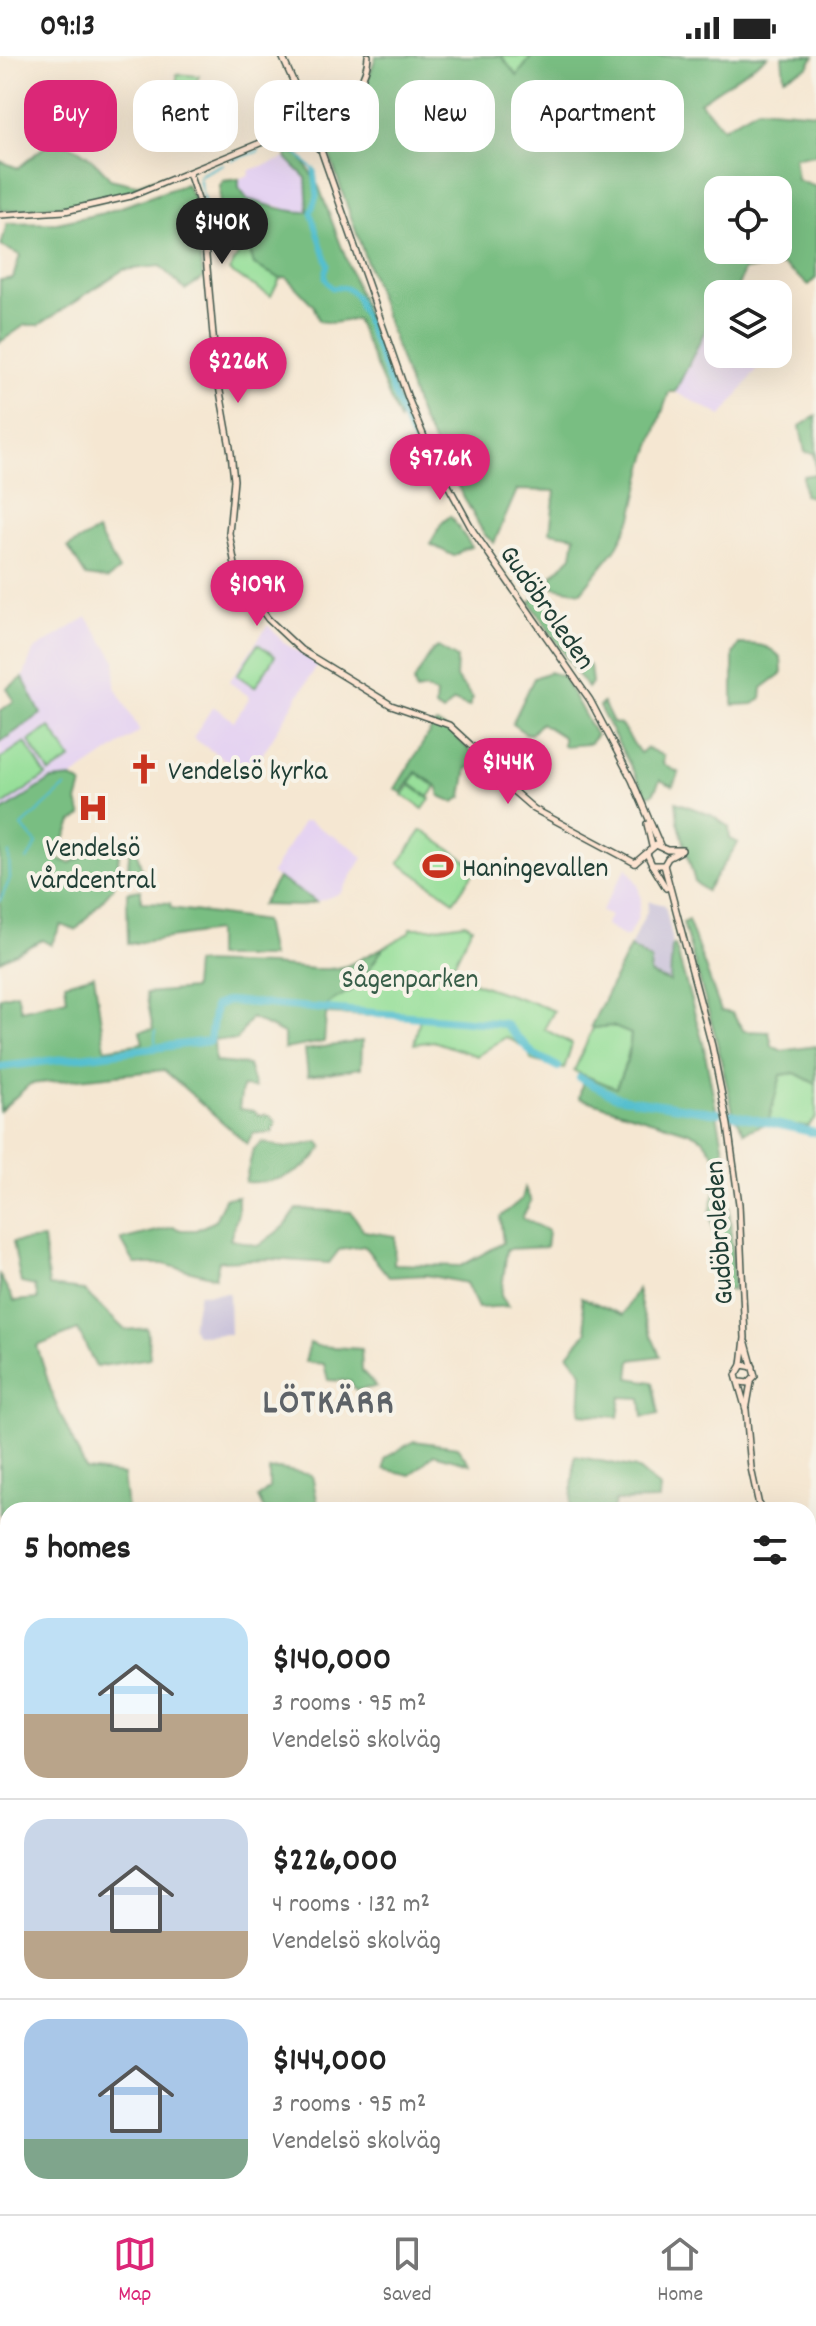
<!DOCTYPE html>
<meta charset="utf-8">
<style>
body{margin:0;font-family:Dekko,sans-serif;background:#f6f6f6;color:#222;height:100vh;display:flex;flex-direction:column;font-size:30px;white-space:nowrap}
*{box-sizing:border-box;margin:0}
p{font-size:26px;color:#767676}
.icon{flex:none;width:44px;height:44px;fill:none;stroke:currentColor;stroke-width:2;stroke-linecap:round;stroke-linejoin:round}
.map{position:relative;flex:1;overflow:hidden}
.details{position:absolute;left:0px;top:1446px;width:816px;height:712px;display:flex;flex-direction:column;background:#fff;border-radius:24px 24px 0 0;box-shadow:0 8px 32px #0002}
.details>*{flex:none}
.hud{position:absolute;left:24px;top:24px;width:768px;height:72px;display:flex;gap:16px}
.fabs{position:absolute;left:704px;top:120px;display:grid;gap:16px}
.fabs a{display:grid;place-items:center;width:88px;height:88px;border-radius:16px;background:#fff;box-shadow:0 8px 32px #0002;font-size:40px}
.price{position:absolute;translate:-50% -68px;padding:0 18px;border-radius:28px;background:#db2777;color:#fff;font-size:26px;line-height:52px;filter:drop-shadow(0 2px 4px #0008)}
.price::after{content:'';position:absolute;left:50%;top:48px;width:24px;height:18px;margin-left:-12px;background:inherit;clip-path:polygon(0 0,100% 0,50% 100%)}
.price.current{background:#222;color:#fff}
ul{padding:0;list-style:none}
li{display:flex;align-items:center;gap:24px;height:200px;padding:0 24px}
li+li{border-top:2px solid #e0e0e0}
li span{display:grid;place-items:center;flex:none;width:224px;height:160px;border-radius:24px;color:#555}
li>.icon{margin-inline-start:auto}
span .icon{width:96px;height:96px;fill:#fffc;stroke-width:1}
li b{font-size:34px}
h2{display:flex;justify-content:space-between;align-items:center;height:96px;padding:0 24px;font-size:34px}
.tag{padding:0 28px;border-radius:24px;background:#fff;box-shadow:0 8px 32px #0002;font-size:28px;line-height:72px}
.tag.current{background:#db2777;color:#fff}
.status{display:flex;justify-content:space-between;align-items:center;height:56px;padding:0 40px;background:#fff;direction:ltr}
.status svg{height:22px;fill:currentColor}
.tabs{display:flex;justify-content:space-around;align-items:center;height:112px;border-top:2px solid #e0e0e0;background:#fff;font-size:22px;color:#767676}
.tabs a{display:grid;justify-items:center;gap:4px}
.tabs .current{color:#db2777}
.map>svg:first-child{display:block}
.built{fill:#e5d3f1}
.industrial{fill:#c7c0d9}
.green{fill:#97df9a;stroke:#5b8e67;stroke-width:2}
.forest{fill:#79be82;stroke:#4c7e5b;stroke-width:2;fill-rule:evenodd}
.lines{fill:none;stroke-linecap:round;stroke-linejoin:round}
.stream{stroke:#54bfcf;stroke-width:2}
.canal{stroke:#54bfcf;stroke-width:5}
.river{stroke:#54bfcf;stroke-width:8}
.secondary-casing{stroke:#3f564c;stroke-width:8}
.secondary{stroke:#fde4d1;stroke-width:5}
.labels{text-anchor:middle;stroke-width:8;stroke-linejoin:round;paint-order:stroke}
.street-label{font-size:28px;fill:#1f3d34;stroke:#f7f3e8}
.poi-label{font-size:28px;fill:#1f3d34;stroke:#f7f3e8;text-anchor:start}
.park-label{font-size:28px;fill:#375d48;stroke:#f7f3e8}
.district-label{font-size:36px;font-weight:bold;letter-spacing:2px;fill:#5e6368;stroke:#f7f3e8}
</style>
<div class="status"><b>09:13</b><svg viewBox="0 0 49 12"><path d="M0 12V9h3v3zM5 12V6h3v6zM10 12V3h3v9zM15 12V0h3v12zM26 1h20v11H26zM47 4h2v5h-2z"/></svg></div>
<div class="map">
<svg width="816" height="2158" viewBox="0 0 816 2158">
<rect width="100%" height="100%" fill="#f7f3e8"/>
<filter id="ink" filterUnits="userSpaceOnUse"><feTurbulence type="fractalNoise" baseFrequency=".0125" numOctaves="2"/><feDisplacementMap in="SourceGraphic" scale="16" xChannelSelector="R" yChannelSelector="G"/><feConvolveMatrix kernelMatrix="1 2 1 2 8 2 1 2 1" color-interpolation-filters="sRGB"/></filter>
<filter id="wash" filterUnits="userSpaceOnUse"><feTurbulence type="fractalNoise" baseFrequency=".006" numOctaves="4" result="noise"/><feDisplacementMap in="SourceGraphic" scale="32" xChannelSelector="R" yChannelSelector="G"/><feGaussianBlur stdDeviation="1.8" result="paint"/><feColorMatrix in="noise" values="0 0 0 0 0 0 0 0 0 0 0 0 0 0 0 0 0 1.4 0 .05"/><feComposite in="paint" operator="in"/></filter>
<g filter="url(#wash)">
<rect width="100%" height="100%" fill="#f5e7d2"/>
<g class="built">
<polygon points="286,102 306,122 308,156 288,156 281,151 248,144 239,132 239,123 249,119 250,114"/>
<polygon points="708,271 718,276 718,298 767,300 722,360 675,336"/>
<polygon points="87,561 116,605 115,631 140,675 71,722 51,724 0,757 0,686 41,657 23,622 33,595"/>
<polygon points="268,569 284,587 318,608 249,720 193,682 213,650 234,665 250,641 229,626"/>
<polygon points="308,765 353,792 363,802 341,837 316,846 271,818 303,766"/>
<polygon points="627,811 638,829 641,844 637,864 627,882 605,869 610,860 601,855"/>
</g>
<g class="industrial">
<polygon points="649,845 665,849 672,882 671,927 650,918 651,904 630,891 647,855"/>
<polygon points="229,1237 230,1278 196,1279 192,1271 199,1238"/>
</g>
<g class="green">
<polygon points="501,0 532,0 517,20"/>
<polygon points="177,18 199,20 191,38 177,45"/>
<polygon points="228,161 245,175 254,209 280,222 271,240 229,215 239,197 229,190"/>
<polygon points="258,588 275,600 255,631 237,619"/>
<polygon points="50,671 71,703 50,717 29,685"/>
<polygon points="25,686 46,720 0,751 0,703"/>
<polygon points="417,717 436,731 429,741 410,727"/>
<polygon points="410,729 430,743 423,753 403,739"/>
<polygon points="422,774 477,812 454,845 399,807"/>
<path d="M465,867L472,871L450,916C483,933 520,940 554,955L544,973L572,988L564,1013L531,1004L528,993L506,981L477,1000L433,985L414,988L420,962L326,958L328,913C357,912 386,890 410,876L411,872H432Z"/>
<path d="M612,970L631,978C630,998 623,1014 616,1033L574,1015L593,972Z"/>
<polygon points="795,1017 816,1028 816,1061 808,1070 768,1067 781,1019"/>
</g>
<g class="forest">
<path d="M376,0H501L517,20L532,0H768L700,46L723,72L758,52L816,57V99L794,101L797,124L816,131V222L809,229L783,209L744,214L735,238H718V274L707,271L675,336H669L645,407L632,462L615,494L581,536L553,531L552,520L572,500L575,480L550,476L555,435L517,434L494,487L484,478L422,365L326,89C324,65 348,55 361,37C368,26 372,12 376,0ZM718,134H778V194H718Z"/>
<polygon points="782,0 814,0 808,11 784,21"/>
<path d="M56,87C77,87 97,106 110,123L136,129L163,120V123L99,146L0,155V105L18,112L44,91Z"/>
<path d="M287,96L300,99L319,131L401,349L399,364L356,263L333,267L319,265L313,249L286,221L280,222L254,209C247,185 244,167 219,158L220,130L223,125L239,123V132L248,144C268,148 288,157 308,156L306,122L286,102Z"/>
<polygon points="186,128 196,146 199,163 190,167 199,187 203,222 185,234 160,210 123,214 39,269 25,269 0,286 0,224 13,222 20,199 1,190 7,168 57,167 104,157"/>
<polygon points="816,360 816,416 814,397 805,396 800,370"/>
<polygon points="816,418 816,442 804,439 803,420"/>
<polygon points="450,460 472,491 464,493 454,500 430,488 442,467"/>
<polygon points="97,475 119,514 108,523 86,520 68,491"/>
<polygon points="540,537 551,540 554,551 552,563 561,569 579,606 590,610 592,627 587,632 530,546"/>
<path d="M739,588C756,588 769,588 781,602L782,617L762,632L761,643L753,648L733,649V598Z"/>
<polygon points="438,591 457,602 456,622 473,642 469,651 454,645 443,656 435,651 436,638 425,633 416,635 414,625 432,595"/>
<polygon points="549,616 563,620 596,680 589,688 563,690 563,681 541,667 531,678 525,677 512,668 534,622"/>
<polygon points="23,622 41,658 0,686 0,655 14,645 7,632"/>
<polygon points="603,647 613,667 620,668 640,697 647,692 664,700 663,708 679,717 673,730 660,724 653,738 646,739 599,651"/>
<polygon points="438,668 453,677 483,709 480,712 475,710 467,712 462,741 454,746 440,740 437,730 416,716 402,737 395,733 434,669"/>
<polygon points="71,722 82,728 77,746 82,760 72,766 57,802 70,807 120,783 117,821 113,832 76,874 61,869 51,889 42,884 0,905 0,757 51,724"/>
<polygon points="676,746 711,759 729,771 730,783 738,787 706,835 695,826 678,765"/>
<polygon points="130,788 135,790 144,821 127,824"/>
<polygon points="278,822 311,842 316,846 300,850 261,849"/>
<polygon points="141,834 141,846 170,847 171,852 264,865 271,901 216,901 216,875 128,888 127,836"/>
<polygon points="688,864 721,955 732,957 744,975 769,976 772,990 782,995 816,990 816,1028 795,1017 781,1019 768,1067 744,1076 733,1056 716,982 683,867"/>
<polygon points="675,889 703,987 725,1099 715,1100 703,1083 689,1076 579,1042 584,1019 616,1032 629,1000 631,978 612,970 593,972 591,970 630,891 651,904 650,918 670,926 672,890"/>
<polygon points="384,891 358,930 327,948 324,986 284,993 284,978 251,962 236,985 214,983 215,1006 248,1009 255,1032 242,1031 239,1053 254,1055 258,1059 269,1059 276,1067 271,1077 253,1077 247,1088 164,1014 30,1028 0,1055 0,941 17,937 21,954 67,943 65,927 94,919 105,993 143,987 140,975 153,973 146,937 193,933 195,907 270,909 314,913 341,913"/>
<polygon points="362,985 361,1012 308,1020 305,994"/>
<path d="M262,1086L286,1092L319,1086L323,1091C306,1118 275,1128 245,1126L253,1094Z"/>
<polygon points="718,1121 725,1121 728,1130 734,1228 732,1235 726,1233 721,1219 710,1157"/>
<polygon points="525,1132 531,1145 522,1162 548,1175 546,1191 507,1193 501,1240 508,1250 478,1252 466,1227 426,1219 389,1221 364,1190 339,1194 329,1207 270,1203 219,1205 215,1221 163,1208 135,1208 121,1184 173,1171 181,1174 196,1174 215,1165 225,1142 238,1140 238,1157 230,1183 258,1190 285,1170 297,1153 351,1156 364,1175 395,1180 394,1208 461,1210 503,1187 500,1161 522,1143"/>
<polygon points="43,1183 49,1230 83,1234 125,1274 147,1272 150,1302 96,1311 78,1274 37,1290 54,1344 86,1414 123,1419 127,1454 8,1454 8,1469 4,1458 0,1458 0,1220 14,1245 38,1243 35,1230 21,1227 13,1186"/>
<polygon points="637,1233 644,1262 660,1300 631,1304 629,1322 653,1326 659,1358 643,1361 641,1342 621,1341 618,1361 580,1358 582,1316 568,1298 587,1276 581,1241 623,1259"/>
<polygon points="310,1287 317,1290 361,1293 362,1315 377,1331 356,1334 350,1325 328,1324 324,1308 305,1306"/>
<polygon points="414,1385 457,1391 470,1408 434,1398 411,1419 384,1413 385,1402"/>
<polygon points="575,1400 636,1412 660,1432 659,1444 615,1445 613,1454 570,1454"/>
<polygon points="279,1413 312,1419 319,1454 264,1454 258,1442 269,1432 269,1414"/>
<polygon points="8,1474 8,1509 0,1509 0,1484"/>
<polygon points="0,1527 8,1529 8,1790 6,1801 8,1801 8,1989 0,1994"/>
<polygon points="0,2108 8,2112 8,2150 121,2150 117,2158 0,2158"/>
<polygon points="130,2150 199,2150 195,2158 126,2158"/>
<polygon points="511,2150 545,2150 543,2158 505,2158"/>
</g>
<g class="lines">
<g class="stream">
<polyline points="279,89 287,88 314,114"/>
<polyline points="232,104 259,95"/>
<polyline points="207,160 199,122 202,118 223,108"/>
<polyline points="27,804 37,788 22,770 65,731"/>
<polyline points="0,845 10,823 9,797"/>
<polyline points="155,980 156,975"/>
<polyline points="155,982 156,992"/>
</g>
<path class="canal" d="M314,114L317,140L311,157L328,209C323,221 324,223 332,232C344,230 349,231 356,241L407,373L440,435"/>
<g class="river">
<polyline points="0,1011 210,985 215,950 228,945 505,968 533,998 558,1011"/>
<polyline points="580,1022 617,1041 627,1043"/>
<polyline points="633,1044 718,1057"/>
<polyline points="730,1058 816,1077"/>
</g>
</g>
</g>
<g filter="url(#ink)">
<g class="lines">
<g class="secondary-casing">
<g id="secondary">
<polyline points="282,0 294,27 302,57"/>
<polyline points="298,33 313,54"/>
<polyline points="299,63 301,74 319,93"/>
<polyline points="318,76 322,97 408,342 431,398 473,475 590,644 632,724 660,789"/>
<polyline points="278,78 310,54 319,58 322,69"/>
<path d="M308,78C320,78 324,67 332,59C349,42 367,27 368,0"/>
<polyline points="189,117 202,155 216,313 231,397 234,424 229,477 237,520 268,563 301,594 391,649 449,669 474,692 504,727 534,753 635,807"/>
<polyline points="0,159 65,155 131,140 270,83 301,74"/>
<polyline points="647,768 652,790"/>
<polyline points="647,798 652,809 664,809"/>
<polyline points="635,807 656,789 667,794 682,794"/>
<polyline points="652,809 666,832"/>
<polyline points="664,809 712,990 728,1069 739,1148 745,1282 742,1309"/>
<polyline points="664,809 668,802 681,795"/>
<polyline points="753,1311 742,1309 736,1319 746,1354 751,1412 760,1454"/>
<polyline points="740,1326 748,1327 755,1320 746,1287"/>
<polyline points="747,1349 751,1326"/>
<polyline points="808,1576 816,1591"/>
</g>
</g>
<use href="#secondary" class="secondary"/>
</g>
</g>
<defs>
<g id="church-bare" transform="scale(2.4)"><path d="M-1.2-6h2.4v3.5h3.3v2.4h-3.3V6h-2.4V-.1h-3.3v-2.4h3.3Z" fill="#c8321e" stroke="#f7f3e8" stroke-width="2.5" paint-order="stroke"/></g>
<g id="hospital-bare" transform="scale(2.4)"><path d="M-5-5h3v3.5h4V-5h3V5h-3V1.5h-4V5h-3Z" fill="#c8321e" stroke="#f7f3e8" stroke-width="2.5" paint-order="stroke"/></g>
<g id="stadium-bare" transform="scale(2.4)"><path d="M0-5a6.5 5 0 1 0 0 10a6.5 5 0 1 0 0-10ZM-3.5-1.8h7v3.6h-7Z" fill="#c8321e" stroke="#f7f3e8" stroke-width="2.5" paint-order="stroke"/></g>
</defs>
<g fill-rule="evenodd">
<use href="#church-bare" x="144" y="713"/>
<use href="#hospital-bare" x="93" y="752"/>
<use href="#stadium-bare" x="438" y="810"/>
</g>
<g class="labels">
<g class="street-label">
<text transform="translate(549 550) rotate(55)" y="10">Gudöbroleden</text>
<text transform="translate(717 1177) rotate(-94)" y="10">Gudöbroleden</text>
</g>
<g class="poi-label">
<text x="168" y="723">Vendelsö kyrka</text>
<text x="93" y="800" text-anchor="middle">Vendelsö<tspan x="93" dy="32">vårdcentral</tspan></text>
<text x="462" y="820">Haningevallen</text>
</g>
<g class="park-label">
<text x="410" y="931">Sågenparken</text>
</g>
<g class="district-label">
<text x="329" y="1356">LÖTKÄRR</text>
</g>
</g>
</svg>
<div class="fabs">
<a><svg class="icon" aria-label="locate" viewBox="0 0 24 24"><circle cx="12" cy="12" r="6"/><path d="M12 2v4M12 18v4M2 12h4M18 12h4"/></svg></a>
<a><svg class="icon" aria-label="layers" viewBox="0 0 24 24"><path d="M12 4l9 5-9 5-9-5zM3 14l9 5 9-5"/></svg></a>
</div>
<b class="price current" style="left:222px;top:210px">$140K</b>
<b class="price" style="left:238px;top:349px">$226K</b>
<b class="price" style="left:440px;top:446px">$97.6K</b>
<b class="price" style="left:257px;top:572px">$109K</b>
<b class="price" style="left:508px;top:750px">$144K</b>
<div class="hud">
<a class="tag current">Buy</a>
<a class="tag">Rent</a>
<a class="tag">Filters</a>
<a class="tag">New</a>
<a class="tag">Apartment</a>
</div>
<section class="details">
<h2>5 homes<svg class="icon" aria-label="filters" viewBox="0 0 24 24"><path d="M4 7h16M4 17h16"/><circle cx="9" cy="7" r="2"/><circle cx="15" cy="17" r="2"/></svg></h2>
<ul>
<li><span style="background:linear-gradient(#bfe0f5 60%,#b9a48a 0)"><svg class="icon" aria-label="home" viewBox="0 0 24 24"><path d="M3 11l9-7 9 7M6 9v11h12V9"/></svg></span><div><b>$140,000</b><p>3 rooms · 95 m²</p><p>Vendelsö skolväg</p></div></li>
<li><span style="background:linear-gradient(#c9d6e8 70%,#b9a48a 0)"><svg class="icon" aria-label="home" viewBox="0 0 24 24"><path d="M3 11l9-7 9 7M6 9v11h12V9"/></svg></span><div><b>$226,000</b><p>4 rooms · 132 m²</p><p>Vendelsö skolväg</p></div></li>
<li><span style="background:linear-gradient(#a9c7e8 75%,#7fa58c 0)"><svg class="icon" aria-label="home" viewBox="0 0 24 24"><path d="M3 11l9-7 9 7M6 9v11h12V9"/></svg></span><div><b>$144,000</b><p>3 rooms · 95 m²</p><p>Vendelsö skolväg</p></div></li>
</ul>
</section>
</div>
<nav class="tabs">
<a class="current"><svg class="icon" aria-label="map" viewBox="0 0 24 24"><path d="M3 6l6-2 6 2 6-2v14l-6 2-6-2-6 2zM9 4v14M15 6v14"/></svg>Map</a>
<a><svg class="icon" aria-label="saved" viewBox="0 0 24 24"><path d="M7 4h10v16l-5-4-5 4z"/></svg>Saved</a>
<a><svg class="icon" aria-label="home" viewBox="0 0 24 24"><path d="M3 11l9-7 9 7M6 9v11h12V9"/></svg>Home</a>
</nav>
